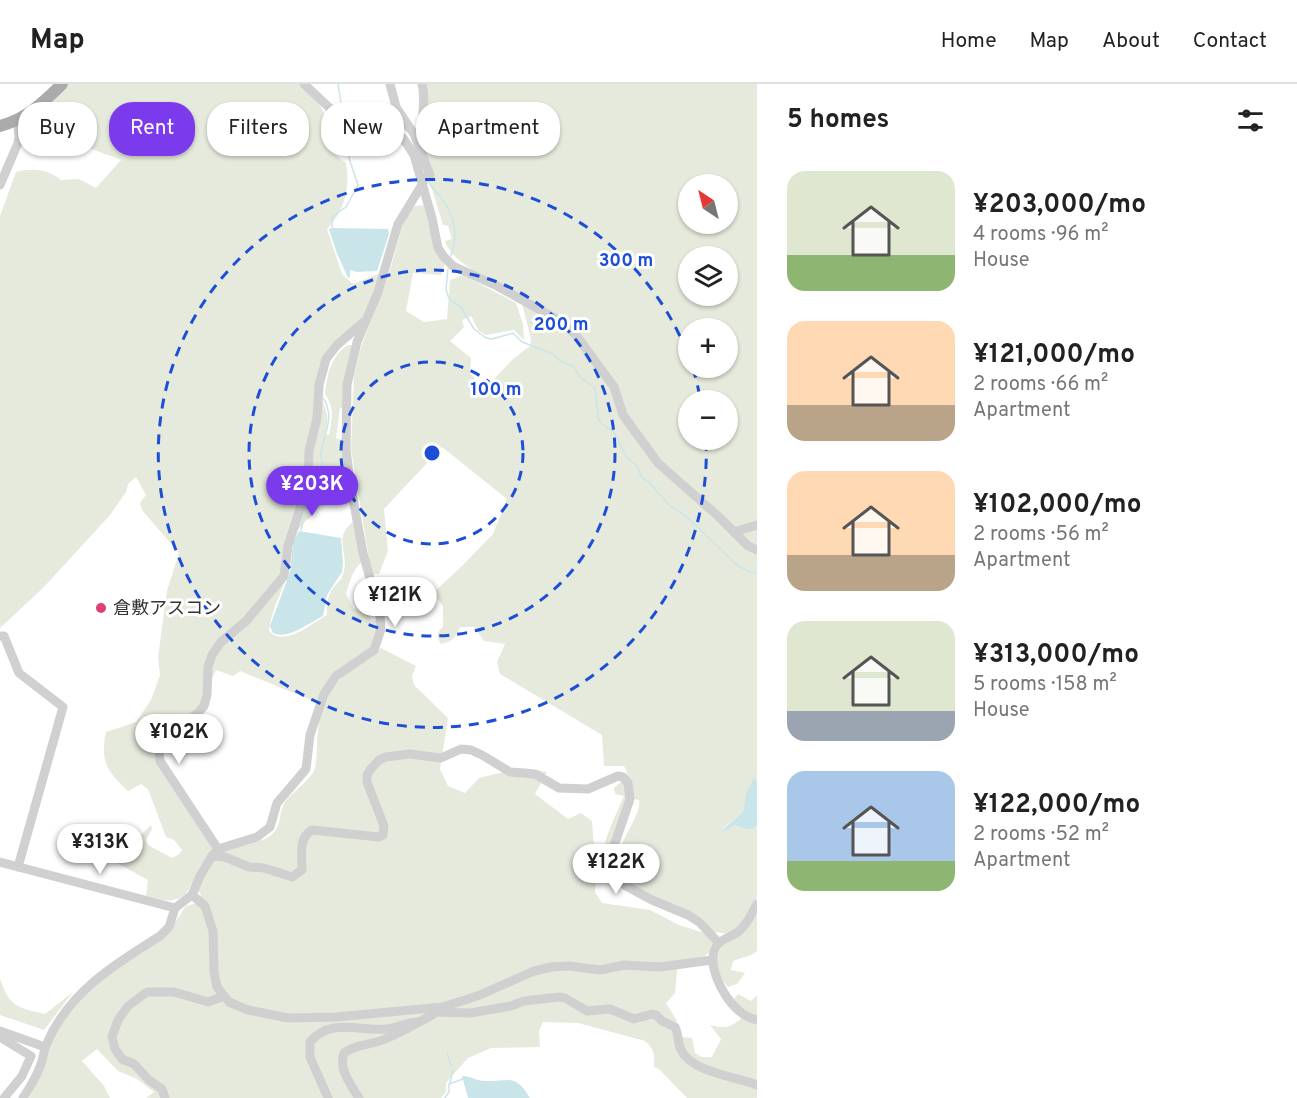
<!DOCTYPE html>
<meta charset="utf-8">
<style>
body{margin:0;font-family:Overpass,"Noto Sans JP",sans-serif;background:#f2f2f2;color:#222;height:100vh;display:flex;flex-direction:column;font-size:22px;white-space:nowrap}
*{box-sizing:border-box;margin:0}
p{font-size:20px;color:#767676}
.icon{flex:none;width:33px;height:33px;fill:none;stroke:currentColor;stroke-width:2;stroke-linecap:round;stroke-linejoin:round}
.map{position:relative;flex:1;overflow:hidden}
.panel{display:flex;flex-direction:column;background:#fff;width:540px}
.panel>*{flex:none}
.guide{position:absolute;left:18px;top:18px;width:570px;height:54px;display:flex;gap:12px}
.needle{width:39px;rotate:325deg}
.controls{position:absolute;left:678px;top:90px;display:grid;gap:12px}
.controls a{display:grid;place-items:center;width:60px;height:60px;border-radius:50%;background:#fff;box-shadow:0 2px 4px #0004;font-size:30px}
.price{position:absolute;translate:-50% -51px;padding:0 14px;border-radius:21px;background:#fff;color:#222;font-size:20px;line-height:39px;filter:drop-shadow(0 2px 3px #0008)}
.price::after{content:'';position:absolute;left:50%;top:36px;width:18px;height:14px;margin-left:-9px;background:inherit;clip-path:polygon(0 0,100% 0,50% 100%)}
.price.on{background:#7c3aed;color:#fff}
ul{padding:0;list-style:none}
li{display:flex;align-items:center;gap:18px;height:150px;padding:0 30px}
li span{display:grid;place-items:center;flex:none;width:168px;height:120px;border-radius:18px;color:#555}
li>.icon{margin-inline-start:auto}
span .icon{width:72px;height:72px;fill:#fffc;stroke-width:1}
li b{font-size:26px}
h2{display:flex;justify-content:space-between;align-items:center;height:72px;padding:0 30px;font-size:26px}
.chip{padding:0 21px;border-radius:24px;background:#fff;box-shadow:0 2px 4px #0004;font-size:21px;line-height:54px}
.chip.on{background:#7c3aed;color:#fff}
header{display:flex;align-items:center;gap:36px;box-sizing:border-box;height:84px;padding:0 30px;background:#fff;border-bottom:2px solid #e0e0e0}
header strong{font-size:28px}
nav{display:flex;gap:33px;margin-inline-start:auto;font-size:21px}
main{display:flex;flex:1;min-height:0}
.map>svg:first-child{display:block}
.green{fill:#e6eadc;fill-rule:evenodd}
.water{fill:#cae5e9}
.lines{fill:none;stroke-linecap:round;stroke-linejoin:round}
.stream{stroke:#cae5e9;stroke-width:1.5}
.minor{stroke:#d0d0d0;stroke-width:9}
.major{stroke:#ababab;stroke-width:12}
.ring{fill:none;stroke:#1d4ed8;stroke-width:3;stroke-dasharray:10 8}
.poi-dot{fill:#e03f74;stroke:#fff;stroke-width:2}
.labels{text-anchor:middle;stroke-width:6;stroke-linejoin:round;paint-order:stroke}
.poi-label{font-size:18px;fill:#333;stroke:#fff;text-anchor:start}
.centre{fill:#1d4ed8;stroke:#fff;stroke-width:3}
.ring-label{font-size:18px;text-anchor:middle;font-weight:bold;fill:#1d4ed8;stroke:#fff;stroke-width:6;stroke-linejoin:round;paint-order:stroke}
</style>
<header>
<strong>Map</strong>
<nav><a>Home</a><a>Map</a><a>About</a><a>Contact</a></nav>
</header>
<main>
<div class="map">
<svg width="757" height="1014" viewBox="0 0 757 1014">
<rect width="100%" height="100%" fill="#fff"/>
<g class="green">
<path d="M68,0H299C306,7 318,16 322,25C333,53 313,54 346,79C350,103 345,127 327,145L342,190L353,200L378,190L380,195L365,232L326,268L318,311C327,322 330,336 325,350L329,351C332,335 335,324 325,310C327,292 331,271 348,261H354L344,324H340L336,354L341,356L347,406L342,411L323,417C317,430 304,436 296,449C290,459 293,469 290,480C285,504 271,524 269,547C284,564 312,539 327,531C327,521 327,512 333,504C336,500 340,497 342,493C352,470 330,455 354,437L362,478C352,486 350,498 346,510L353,524L359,526L362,500L367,496L373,520L368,522L371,537L378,536L379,545L371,564L354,574L316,618L240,587L233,592L216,586L198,625L168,646L156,671L213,763L186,810C174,820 160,816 146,812L148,796L115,778L95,774C93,769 94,763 98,759H133L151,741L152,745L146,756L148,761L172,774L178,771L182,766L174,756L166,753L148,705L141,700L128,707C107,688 100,677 106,648L136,638L151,616L160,591L158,573L167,507L179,469L142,426L140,419L146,411L136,393L128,400L126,408L110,431L44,503L0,544V132L16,88C33,84 47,85 61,96L79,95L96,104L121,76L81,61H54L45,59L44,50L49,46L48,43L40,42L43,29Z"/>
<path d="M425,0H757V697L754,694C748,705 745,716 743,728L722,745L726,747L734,741L749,746L757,742V813L751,827L738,845L727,850L716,848L712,855L715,860C708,876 693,875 678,878L675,909L666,919L677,937L670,943L675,952L692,954L695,969L702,973H712L721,955L710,941C726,945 728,944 741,935L734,915L738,910L751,917L757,911V1014H687L659,985L654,983C655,971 654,965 645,957L578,939L543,938L539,948L540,963L491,964L468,974L446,999V1008L441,1014H146L154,1008L137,995L118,987L97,965L82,977L104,1002L110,1014H29L39,995L48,963L63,937L78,917L95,899L165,853L186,822L198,819L201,810L197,807C203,795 209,777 220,768C236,755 265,765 277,744C281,736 280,725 285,718C292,708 312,695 315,684C318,672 316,659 318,647C323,601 345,589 381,564L416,582L412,592L414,601L448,634L440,685L448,702L465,709L479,694L495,690L523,684L547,688L535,710L568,735L581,729L592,737L596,791L595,808L602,819L650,826L679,841L708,850L711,848C692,827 664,821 640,807C635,804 628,801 624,797C607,781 625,754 633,738C637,730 640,724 639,716L634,715L625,720L608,772L618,797L644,815C582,792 604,758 624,712L615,710L614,704L628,691L624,682H604L602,651L500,590L497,578L505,560L484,557L474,543H460C456,553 452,558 441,560C437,553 436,548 443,543V522L433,509L462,482L493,450L507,415L442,363L384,425L388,467L379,490H373L370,481L351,365L354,292L361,263L391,183L404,136L414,122L425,121L430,133L436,165L445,180L441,191L413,189L406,227L424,238L447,235L450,196L463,191L516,219L523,240L524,256L514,246L486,251L479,247L471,232L462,236L464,243L450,257L471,274L470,289L478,298L490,299L513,275L530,262L531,255L520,212C499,200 453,182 445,157L452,155L448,142L443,141L415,49L422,42L427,14ZM688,100H728V140H688ZM688,172H728V212H688ZM688,244H728V284H688ZM688,316H728V356H688Z"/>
<path d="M757,830V867L751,871L733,877L731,886L745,889L737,900L728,903C722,896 717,887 717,877C719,853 745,848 757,830Z"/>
<path d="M0,895C10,924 17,923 45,930L73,908L44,946L0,931Z"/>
</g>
<g class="water">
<polygon points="333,144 388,145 389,150 377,187 357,188 350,186 350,193 348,194 336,167 329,145"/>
<path d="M299,447L341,454L343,479L342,488L327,511L323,532C308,539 290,556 273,549L270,542L290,488L293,459Z"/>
<polygon points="754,693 757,697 757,742 749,746 734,741 726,747 722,746 743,728 746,710"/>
<path d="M462,992C470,992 477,997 485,997C508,998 515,988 530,1014H468Z"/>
</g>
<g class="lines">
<g class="stream">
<polyline points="338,0 341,19 349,29 395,37 408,48"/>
<polyline points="391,52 402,60"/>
<path d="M428,96C430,103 434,105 439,111C454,130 459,149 451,172"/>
<polyline points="332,144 332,133 346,123 358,101 349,74 356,47 367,45"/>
<polyline points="448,185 446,205 448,212 451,217 461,223 474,245 486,254 492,255 513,249 522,258 553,270 560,277 573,282 580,293 595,304 598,334 602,340 614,348 627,374 637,382 642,394 648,397 669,421 686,432 737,481 750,488 757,489"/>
<path d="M301,446L306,423L309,420L324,421C335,408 320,386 321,370C323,351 336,333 323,314"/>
<polyline points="447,968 451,982"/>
<polyline points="450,999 453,986"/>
<polyline points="445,1014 449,1008 449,1000 463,995"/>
</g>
<g class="minor">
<polyline points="304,0 335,29 345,35 392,47 403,54 414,71 432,134 438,164 444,173 453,182 497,202 560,237 576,251 614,303 623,331 658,379 719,433 748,462 757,466"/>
<polyline points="390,0 396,23 414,50 430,91 421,94"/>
<path d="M421,59C420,39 427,20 422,0"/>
<polyline points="0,101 18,59 19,52 17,37"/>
<polyline points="734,448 757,441"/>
<polyline points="0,552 4,552 19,589 63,623 18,783"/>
<polyline points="218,765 160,677 158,659 163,652 197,630 204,622 207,611 208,583 212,571 221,558 246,537 284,492 288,462 308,400 309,367 317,334 319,301 326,275 337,261 365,237"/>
<path d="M212,772L225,773L249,783L264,784L292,793L302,786C302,772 298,754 312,746L379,753L383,751L384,742L367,698V691L370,686L379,676L386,673L410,670L441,674L461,665L471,666L482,671L510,688L535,690L559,704L588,705L618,692L623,693L628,699L630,715L612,768L619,794L626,802L652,816L688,831L699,838L719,859"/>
<polyline points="0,778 175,824"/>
<polyline points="192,811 205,822 213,847 214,888 217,903 229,918 248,926 288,934 336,933 443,923 480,911 534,887 551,883 569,882 600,886 624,881 660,883 712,876"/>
<path d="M757,820C752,829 747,841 739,847C734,852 724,854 719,859C703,876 723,913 737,925C743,931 749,934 757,936"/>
<path d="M433,928L470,929L511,922L524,917L559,913L565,914L587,927L610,925L634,935L652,930L656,931L662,937L675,943C679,950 677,958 681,966C693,989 735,992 757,1001"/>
<polyline points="0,947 45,963"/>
<polyline points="0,953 31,972 22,992 4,1014"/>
<path d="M23,1014C31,1002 38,990 42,977C44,971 44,964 47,959C69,908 115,880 160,852L169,843L175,824L192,811L200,792L212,772L218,765L257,753L270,743L277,719L306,685L310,651L324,610L336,592L374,566L381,545L380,531L363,469L350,398L346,365L347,301L357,258L378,208L398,140L423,99"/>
<polyline points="165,1014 162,1005 149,996 134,980 122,975 115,965 112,953 118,936 128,922 147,908 174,908 208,918 224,912"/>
<path d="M328,1014L310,973V958C331,933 360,948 387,945C398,944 408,937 419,938"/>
<path d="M359,1014C351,1001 338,985 344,969C355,960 372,961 385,955C401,949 417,939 432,931L433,924"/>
</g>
<path class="major" d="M0,42C26,35 43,19 62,0"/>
</g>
<g class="ring">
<circle cx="432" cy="369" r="91"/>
<circle cx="432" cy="369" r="183"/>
<path d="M693 284A274 274 0 0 1 700 314M706 357A274 274 0 1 1 688 271"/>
</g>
<circle class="poi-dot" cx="101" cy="524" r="6"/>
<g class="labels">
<g class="poi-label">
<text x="113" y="530">倉敷アスコン</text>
</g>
</g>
<circle cx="432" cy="369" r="9" class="centre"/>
<g class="ring-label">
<text x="626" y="182">300 m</text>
<text x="561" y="246">200 m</text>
<text x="496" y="311">100 m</text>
</g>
</svg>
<div class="controls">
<a><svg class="needle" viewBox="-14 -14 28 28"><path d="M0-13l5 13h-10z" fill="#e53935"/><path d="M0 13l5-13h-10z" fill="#767676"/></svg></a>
<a><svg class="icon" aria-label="layers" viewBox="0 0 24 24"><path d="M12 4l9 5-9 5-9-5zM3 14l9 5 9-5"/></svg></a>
<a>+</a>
<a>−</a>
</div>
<b class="price on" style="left:312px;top:433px">¥203K</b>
<b class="price" style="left:395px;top:544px">¥121K</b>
<b class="price" style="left:179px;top:681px">¥102K</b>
<b class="price" style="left:100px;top:791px">¥313K</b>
<b class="price" style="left:616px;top:811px">¥122K</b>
<div class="guide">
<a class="chip">Buy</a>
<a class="chip on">Rent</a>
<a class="chip">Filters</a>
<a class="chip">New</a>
<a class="chip">Apartment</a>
</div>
</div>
<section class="panel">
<h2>5 homes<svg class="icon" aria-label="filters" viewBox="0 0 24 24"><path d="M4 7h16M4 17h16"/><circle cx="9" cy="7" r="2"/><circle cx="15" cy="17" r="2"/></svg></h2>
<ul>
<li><span style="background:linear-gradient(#dfe7d0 70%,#8fb573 0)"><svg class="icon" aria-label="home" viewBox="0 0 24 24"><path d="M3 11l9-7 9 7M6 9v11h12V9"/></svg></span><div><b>¥203,000/mo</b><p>4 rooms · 96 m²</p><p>House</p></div></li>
<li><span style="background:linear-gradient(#ffd9b3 70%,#b9a48a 0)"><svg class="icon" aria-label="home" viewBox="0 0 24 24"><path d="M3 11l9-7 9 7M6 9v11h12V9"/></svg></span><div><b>¥121,000/mo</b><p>2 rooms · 66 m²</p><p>Apartment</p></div></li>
<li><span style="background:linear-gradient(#ffd9b3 70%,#b9a48a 0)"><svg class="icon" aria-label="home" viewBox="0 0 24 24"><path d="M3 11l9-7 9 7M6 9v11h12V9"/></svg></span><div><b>¥102,000/mo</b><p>2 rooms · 56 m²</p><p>Apartment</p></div></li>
<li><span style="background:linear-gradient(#dfe7d0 75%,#9aa5b1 0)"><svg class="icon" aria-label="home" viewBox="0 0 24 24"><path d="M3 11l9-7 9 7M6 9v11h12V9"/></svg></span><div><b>¥313,000/mo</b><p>5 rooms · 158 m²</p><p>House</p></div></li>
<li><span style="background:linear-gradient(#a9c7e8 75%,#8fb573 0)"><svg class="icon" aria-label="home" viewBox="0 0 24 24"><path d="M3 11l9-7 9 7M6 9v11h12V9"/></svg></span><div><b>¥122,000/mo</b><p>2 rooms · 52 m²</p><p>Apartment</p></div></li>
</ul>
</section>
</main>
